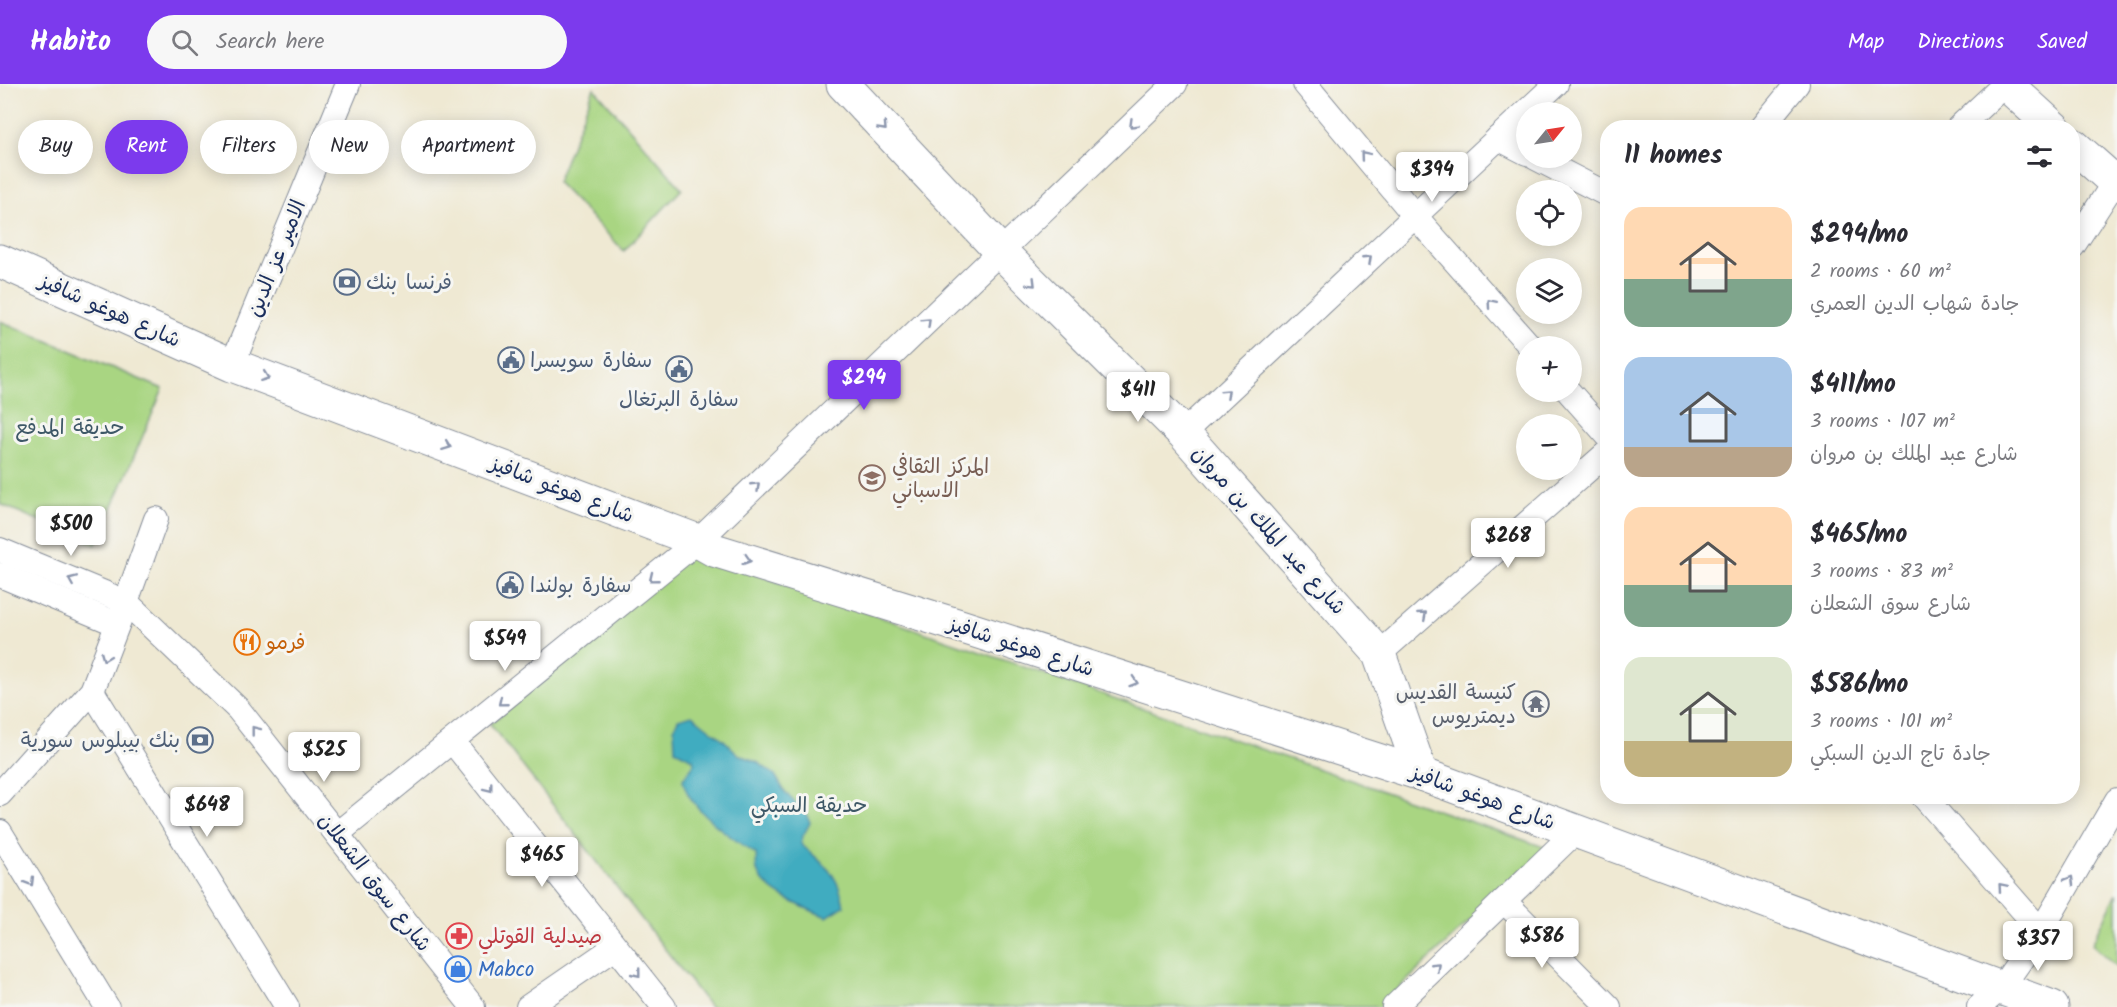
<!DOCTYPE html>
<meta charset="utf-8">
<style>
body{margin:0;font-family:Kalam,"Playpen Sans Arabic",sans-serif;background:#f7f7f7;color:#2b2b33;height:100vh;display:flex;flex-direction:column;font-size:22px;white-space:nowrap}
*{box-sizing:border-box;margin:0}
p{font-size:20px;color:#7c7c81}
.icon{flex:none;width:33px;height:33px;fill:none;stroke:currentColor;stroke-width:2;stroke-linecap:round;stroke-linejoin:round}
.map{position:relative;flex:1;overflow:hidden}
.sheet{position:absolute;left:1600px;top:36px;width:480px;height:684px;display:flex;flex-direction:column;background:#fff;border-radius:24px;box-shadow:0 3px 15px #0003}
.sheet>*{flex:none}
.top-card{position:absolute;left:18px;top:36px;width:570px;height:54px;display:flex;gap:12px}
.needle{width:39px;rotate:60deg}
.tools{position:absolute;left:1516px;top:18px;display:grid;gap:12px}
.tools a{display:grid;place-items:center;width:66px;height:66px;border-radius:50%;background:#fff;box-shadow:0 3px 15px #0003;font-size:30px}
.price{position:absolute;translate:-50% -51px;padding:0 14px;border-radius:6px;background:#fff;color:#222;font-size:20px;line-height:39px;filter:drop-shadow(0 2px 3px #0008)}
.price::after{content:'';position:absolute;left:50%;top:36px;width:18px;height:14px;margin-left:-9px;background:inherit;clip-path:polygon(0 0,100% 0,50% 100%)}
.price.selected{background:#7c3aed;color:#fff}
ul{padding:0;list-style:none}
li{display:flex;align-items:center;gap:18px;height:150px;padding:0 24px}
li span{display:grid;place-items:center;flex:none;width:168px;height:120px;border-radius:18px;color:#555}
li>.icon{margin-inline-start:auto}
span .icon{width:72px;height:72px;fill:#fffc;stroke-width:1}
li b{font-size:26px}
h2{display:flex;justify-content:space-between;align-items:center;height:72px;padding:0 24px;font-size:26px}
.chip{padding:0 21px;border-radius:27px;background:#fff;box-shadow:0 3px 15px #0003;font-size:21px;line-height:54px}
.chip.selected{background:#7c3aed;color:#fff}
header{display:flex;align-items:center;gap:36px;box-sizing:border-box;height:84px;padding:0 30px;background:#7c3aed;color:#fff}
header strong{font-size:28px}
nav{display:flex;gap:33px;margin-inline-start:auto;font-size:21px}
.search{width:420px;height:54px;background:#f7f7f7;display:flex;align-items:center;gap:15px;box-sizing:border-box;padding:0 21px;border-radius:33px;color:#7c7c81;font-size:22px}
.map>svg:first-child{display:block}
.green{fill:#a9d582;stroke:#628270;stroke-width:1.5}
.water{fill:#41acc0;stroke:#2e6e8f;stroke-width:1.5}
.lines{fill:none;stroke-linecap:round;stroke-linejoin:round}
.street-casing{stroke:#858c98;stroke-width:26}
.secondary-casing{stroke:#858c98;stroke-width:35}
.street{stroke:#fff;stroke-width:24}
.secondary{stroke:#fff;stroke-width:33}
.oneway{stroke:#8d97ae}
.labels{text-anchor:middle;stroke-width:6;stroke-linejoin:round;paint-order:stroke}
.street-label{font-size:21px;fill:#1b2f5e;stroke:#f6f6f2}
.service-label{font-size:21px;fill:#4e5e75;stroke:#f6f6f2;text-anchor:start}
.park-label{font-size:21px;fill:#3e5867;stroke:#f6f6f2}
.education-label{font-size:21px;fill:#785e54;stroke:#f6f6f2;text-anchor:start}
.food-label{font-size:21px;fill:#c56008;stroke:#f6f6f2;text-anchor:start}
.worship-label{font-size:21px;fill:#5b616d;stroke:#f6f6f2;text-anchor:end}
.health-label{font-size:21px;fill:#be3a42;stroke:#f6f6f2;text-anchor:start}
.shop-label{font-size:21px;fill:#366cbe;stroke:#f6f6f2;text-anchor:start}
</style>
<header>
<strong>Habito</strong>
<div class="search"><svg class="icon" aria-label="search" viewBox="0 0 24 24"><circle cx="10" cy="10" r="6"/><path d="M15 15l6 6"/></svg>Search here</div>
<nav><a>Map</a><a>Directions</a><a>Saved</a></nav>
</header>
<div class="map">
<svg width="2117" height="923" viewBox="0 0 2117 923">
<rect width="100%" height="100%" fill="#f6f6f2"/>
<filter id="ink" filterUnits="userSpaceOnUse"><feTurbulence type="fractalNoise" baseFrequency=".0167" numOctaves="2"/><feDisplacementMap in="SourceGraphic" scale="12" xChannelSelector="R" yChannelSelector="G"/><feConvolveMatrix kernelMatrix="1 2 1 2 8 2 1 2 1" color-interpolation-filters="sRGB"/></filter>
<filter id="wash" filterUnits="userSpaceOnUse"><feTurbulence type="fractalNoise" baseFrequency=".008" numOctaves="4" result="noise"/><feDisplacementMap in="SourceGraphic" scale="24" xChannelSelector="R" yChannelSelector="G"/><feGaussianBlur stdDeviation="1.35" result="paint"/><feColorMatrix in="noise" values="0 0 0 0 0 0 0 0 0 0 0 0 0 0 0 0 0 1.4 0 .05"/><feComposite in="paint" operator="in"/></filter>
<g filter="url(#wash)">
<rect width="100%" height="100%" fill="#efe9d3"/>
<g class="green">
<polygon points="594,4 682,105 624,167 557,98"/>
<polygon points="0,237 163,305 96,461 0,420"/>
<polygon points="692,468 1547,764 1379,923 710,923 490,640"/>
<polygon points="2117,809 2117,883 2092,860"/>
</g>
<path class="water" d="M692,631L725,657L738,670L757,678L775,691L785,708L808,732L810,739L803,752L801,760C825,782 838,788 844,822L827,833C807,825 767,810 758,789C755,784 757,775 756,770C733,755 686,724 683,695L694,680L693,675L675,666L674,645L678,635Z"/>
</g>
<g filter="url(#ink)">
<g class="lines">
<g class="street-casing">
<g id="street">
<polyline points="1305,0 1415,132 1530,262"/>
<polyline points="1761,44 1797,0"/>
<polyline points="1958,44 2005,0"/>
<polyline points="1498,54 1527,69"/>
<polyline points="1536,74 1608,111"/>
<polyline points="2073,162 2117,94"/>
<polyline points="232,281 348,0"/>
<polyline points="1569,308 1608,352"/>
<polyline points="1183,349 1556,0"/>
<polyline points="0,466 126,518 238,625 473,923"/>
<polyline points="0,491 117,540"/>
<polyline points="1379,570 1608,368"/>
<polyline points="92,607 287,923"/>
<polyline points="453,658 664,923"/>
<polyline points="0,710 92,607 126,518 156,435"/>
<polyline points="1923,712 2041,847"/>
<polyline points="0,748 107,923"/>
<polyline points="337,750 698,457 1175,0"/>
<polyline points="1504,817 1609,923"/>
<polyline points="528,923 615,863"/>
<polyline points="1394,923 1576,747"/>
<polyline points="1979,923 2001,904 2041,847 2117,716"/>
</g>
</g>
<g class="secondary-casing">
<g id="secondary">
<polyline points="843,0 1000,167 1183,349 1379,570 1421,690"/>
<polyline points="2006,0 2054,44"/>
<polyline points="2073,61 2117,100"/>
<polyline points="0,177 232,281 698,457 714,466 960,542 1421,690 2052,923"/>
</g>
</g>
<use href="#street" class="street"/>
<use href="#secondary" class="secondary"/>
</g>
<defs><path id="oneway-chevron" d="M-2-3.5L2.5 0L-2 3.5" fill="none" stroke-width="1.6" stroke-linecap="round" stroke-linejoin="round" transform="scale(1.5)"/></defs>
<g class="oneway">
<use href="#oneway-chevron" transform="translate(1133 40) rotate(136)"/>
<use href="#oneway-chevron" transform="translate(883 43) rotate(47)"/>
<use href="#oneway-chevron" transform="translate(1364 71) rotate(-130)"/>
<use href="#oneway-chevron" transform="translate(1368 175) rotate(-43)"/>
<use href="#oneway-chevron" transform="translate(1032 199) rotate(45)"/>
<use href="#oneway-chevron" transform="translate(1491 219) rotate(-131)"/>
<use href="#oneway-chevron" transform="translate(927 238) rotate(-44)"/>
<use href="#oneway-chevron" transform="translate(265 293) rotate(21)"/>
<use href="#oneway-chevron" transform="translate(1226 309) rotate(-43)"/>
<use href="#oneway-chevron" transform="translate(447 362) rotate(21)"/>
<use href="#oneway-chevron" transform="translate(756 402) rotate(-44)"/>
<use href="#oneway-chevron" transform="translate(747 476) rotate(17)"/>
<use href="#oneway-chevron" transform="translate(653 494) rotate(141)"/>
<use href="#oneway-chevron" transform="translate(72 496) rotate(-157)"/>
<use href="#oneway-chevron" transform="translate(1423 531) rotate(-41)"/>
<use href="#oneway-chevron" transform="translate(105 573) rotate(111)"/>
<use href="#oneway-chevron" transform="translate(1134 598) rotate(18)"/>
<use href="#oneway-chevron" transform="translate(502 618) rotate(141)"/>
<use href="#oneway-chevron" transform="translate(255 646) rotate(-128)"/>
<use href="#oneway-chevron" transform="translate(489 704) rotate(52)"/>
<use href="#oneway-chevron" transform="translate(2070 796) rotate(-60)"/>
<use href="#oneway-chevron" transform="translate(30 798) rotate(59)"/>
<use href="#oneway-chevron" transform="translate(2002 803) rotate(-131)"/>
<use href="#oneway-chevron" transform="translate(1436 882) rotate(-44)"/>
<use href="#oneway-chevron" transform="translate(637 889) rotate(51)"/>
</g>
</g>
<defs>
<g id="bank-ring" transform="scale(1.35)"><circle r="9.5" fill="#f6f6f2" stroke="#5c6f8a" stroke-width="1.5"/><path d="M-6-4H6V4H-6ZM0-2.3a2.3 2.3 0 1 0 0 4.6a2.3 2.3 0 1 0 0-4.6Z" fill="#5c6f8a"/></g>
<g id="civic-ring" transform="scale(1.35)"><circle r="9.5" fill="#f6f6f2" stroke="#5c6f8a" stroke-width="1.5"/><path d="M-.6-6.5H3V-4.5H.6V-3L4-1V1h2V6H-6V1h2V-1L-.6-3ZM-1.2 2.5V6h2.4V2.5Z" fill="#5c6f8a"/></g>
<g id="school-ring" transform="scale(1.35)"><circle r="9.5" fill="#f6f6f2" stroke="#8d6e63" stroke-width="1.5"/><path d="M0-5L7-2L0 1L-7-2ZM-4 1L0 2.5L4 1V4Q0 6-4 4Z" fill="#8d6e63"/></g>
<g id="restaurant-ring" transform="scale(1.35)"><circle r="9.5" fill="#f6f6f2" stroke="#e8710a" stroke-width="1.5"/><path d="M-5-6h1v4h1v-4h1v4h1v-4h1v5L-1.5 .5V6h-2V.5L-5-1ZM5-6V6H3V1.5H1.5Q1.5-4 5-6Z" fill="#e8710a"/></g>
<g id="temple-ring" transform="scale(1.35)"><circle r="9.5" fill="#f6f6f2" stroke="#6b7280" stroke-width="1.5"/><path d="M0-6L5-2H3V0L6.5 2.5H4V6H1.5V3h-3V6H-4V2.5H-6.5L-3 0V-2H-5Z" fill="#6b7280"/></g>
<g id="pharmacy-ring" transform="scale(1.35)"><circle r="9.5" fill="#f6f6f2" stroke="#e0444e" stroke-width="1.5"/><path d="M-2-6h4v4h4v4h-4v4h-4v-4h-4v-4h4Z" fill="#e0444e"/></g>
<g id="shop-ring" transform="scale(1.35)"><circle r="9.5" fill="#f6f6f2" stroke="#3f7fe0" stroke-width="1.5"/><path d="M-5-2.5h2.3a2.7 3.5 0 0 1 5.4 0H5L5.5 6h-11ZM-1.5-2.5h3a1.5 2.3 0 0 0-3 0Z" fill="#3f7fe0"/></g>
</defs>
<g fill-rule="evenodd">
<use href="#bank-ring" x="347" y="198"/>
<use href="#civic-ring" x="511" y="276"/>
<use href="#civic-ring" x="679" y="285"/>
<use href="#school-ring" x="872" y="394"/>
<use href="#civic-ring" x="510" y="501"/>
<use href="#restaurant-ring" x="247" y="558"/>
<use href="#temple-ring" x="1536" y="620"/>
<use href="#bank-ring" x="200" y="656"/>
<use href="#pharmacy-ring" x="459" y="852"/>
<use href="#shop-ring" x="458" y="885"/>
</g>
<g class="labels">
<g class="street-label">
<text transform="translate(276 174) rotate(-68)" y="7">الامير عز الدين</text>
<text transform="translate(110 226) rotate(24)" y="7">شارع هوغو شافيز</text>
<text transform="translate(562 405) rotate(21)" y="7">شارع هوغو شافيز</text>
<text transform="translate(1269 446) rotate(48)" y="7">شارع عبد الملك بن مروان</text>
<text transform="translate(1021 562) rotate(18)" y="7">شارع هوغو شافيز</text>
<text transform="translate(1483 713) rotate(20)" y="7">شارع هوغو شافيز</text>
<text transform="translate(375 798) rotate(52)" y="7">شارع سوق الشعلان</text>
</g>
<g class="service-label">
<text x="366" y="205">فرنسا بنك</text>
<text x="530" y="283">سفارة سويسرا</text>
<text x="679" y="322" text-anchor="middle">سفارة البرتغال</text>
<text x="530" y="508">سفارة بولندا</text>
<text x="180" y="663" text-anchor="end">بنك بيبلوس سورية</text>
</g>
<g class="park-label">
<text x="70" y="350">حديقة المدفع</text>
<text x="809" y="728">حديقة السبكي</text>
</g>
<g class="education-label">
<text x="892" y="389">المركز الثقافي<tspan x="892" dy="24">الاسباني</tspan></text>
</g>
<g class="food-label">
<text x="266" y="565">فرمو</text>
</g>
<g class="worship-label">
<text x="1516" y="615">كنيسة القديس<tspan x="1516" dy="24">ديمتريوس</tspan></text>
</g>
<g class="health-label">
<text x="478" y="859">صيدلية القوتلي</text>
</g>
<g class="shop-label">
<text x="478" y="892">Mabco</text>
</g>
</g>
</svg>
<div class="tools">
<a><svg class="needle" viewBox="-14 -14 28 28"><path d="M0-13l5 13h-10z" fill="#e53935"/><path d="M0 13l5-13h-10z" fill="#7c7c81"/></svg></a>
<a><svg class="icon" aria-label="locate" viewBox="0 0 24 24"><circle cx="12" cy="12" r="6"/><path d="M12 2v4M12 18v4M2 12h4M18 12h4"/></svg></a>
<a><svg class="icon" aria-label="layers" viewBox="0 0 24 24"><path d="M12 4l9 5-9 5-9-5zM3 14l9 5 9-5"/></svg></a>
<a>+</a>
<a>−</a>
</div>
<b class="price" style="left:1432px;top:119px">$394</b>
<b class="price selected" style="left:864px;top:327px">$294</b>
<b class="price" style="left:1138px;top:339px">$411</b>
<b class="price" style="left:71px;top:473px">$500</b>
<b class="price" style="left:1508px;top:485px">$268</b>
<b class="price" style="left:505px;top:588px">$549</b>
<b class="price" style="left:324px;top:699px">$525</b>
<b class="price" style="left:207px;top:754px">$648</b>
<b class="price" style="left:542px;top:804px">$465</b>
<b class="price" style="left:1542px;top:885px">$586</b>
<b class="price" style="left:2038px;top:888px">$357</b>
<div class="top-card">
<a class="chip">Buy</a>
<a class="chip selected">Rent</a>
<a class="chip">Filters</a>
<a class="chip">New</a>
<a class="chip">Apartment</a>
</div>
<section class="sheet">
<h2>11 homes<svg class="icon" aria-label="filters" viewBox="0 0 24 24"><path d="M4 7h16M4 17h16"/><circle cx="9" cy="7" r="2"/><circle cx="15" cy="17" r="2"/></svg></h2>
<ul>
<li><span style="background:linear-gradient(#ffd9b3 60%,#7fa58c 0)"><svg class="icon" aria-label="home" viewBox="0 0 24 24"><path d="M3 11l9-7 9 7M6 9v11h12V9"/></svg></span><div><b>$294/mo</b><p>2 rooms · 60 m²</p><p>جادة شهاب الدين العمري</p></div></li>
<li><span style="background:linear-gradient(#a9c7e8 75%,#b9a48a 0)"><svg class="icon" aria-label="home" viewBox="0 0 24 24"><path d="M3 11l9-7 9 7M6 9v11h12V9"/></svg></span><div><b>$411/mo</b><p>3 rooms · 107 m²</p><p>شارع عبد الملك بن مروان</p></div></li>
<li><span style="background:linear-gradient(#ffd9b3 65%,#7fa58c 0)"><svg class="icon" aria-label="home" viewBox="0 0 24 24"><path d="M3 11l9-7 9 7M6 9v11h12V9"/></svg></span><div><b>$465/mo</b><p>3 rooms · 83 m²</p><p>شارع سوق الشعلان</p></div></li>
<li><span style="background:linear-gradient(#dfe7d0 70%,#c2b280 0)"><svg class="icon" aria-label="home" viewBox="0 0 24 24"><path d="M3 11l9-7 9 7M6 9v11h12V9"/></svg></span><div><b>$586/mo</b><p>3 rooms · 101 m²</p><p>جادة تاج الدين السبكي</p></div></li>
</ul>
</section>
</div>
